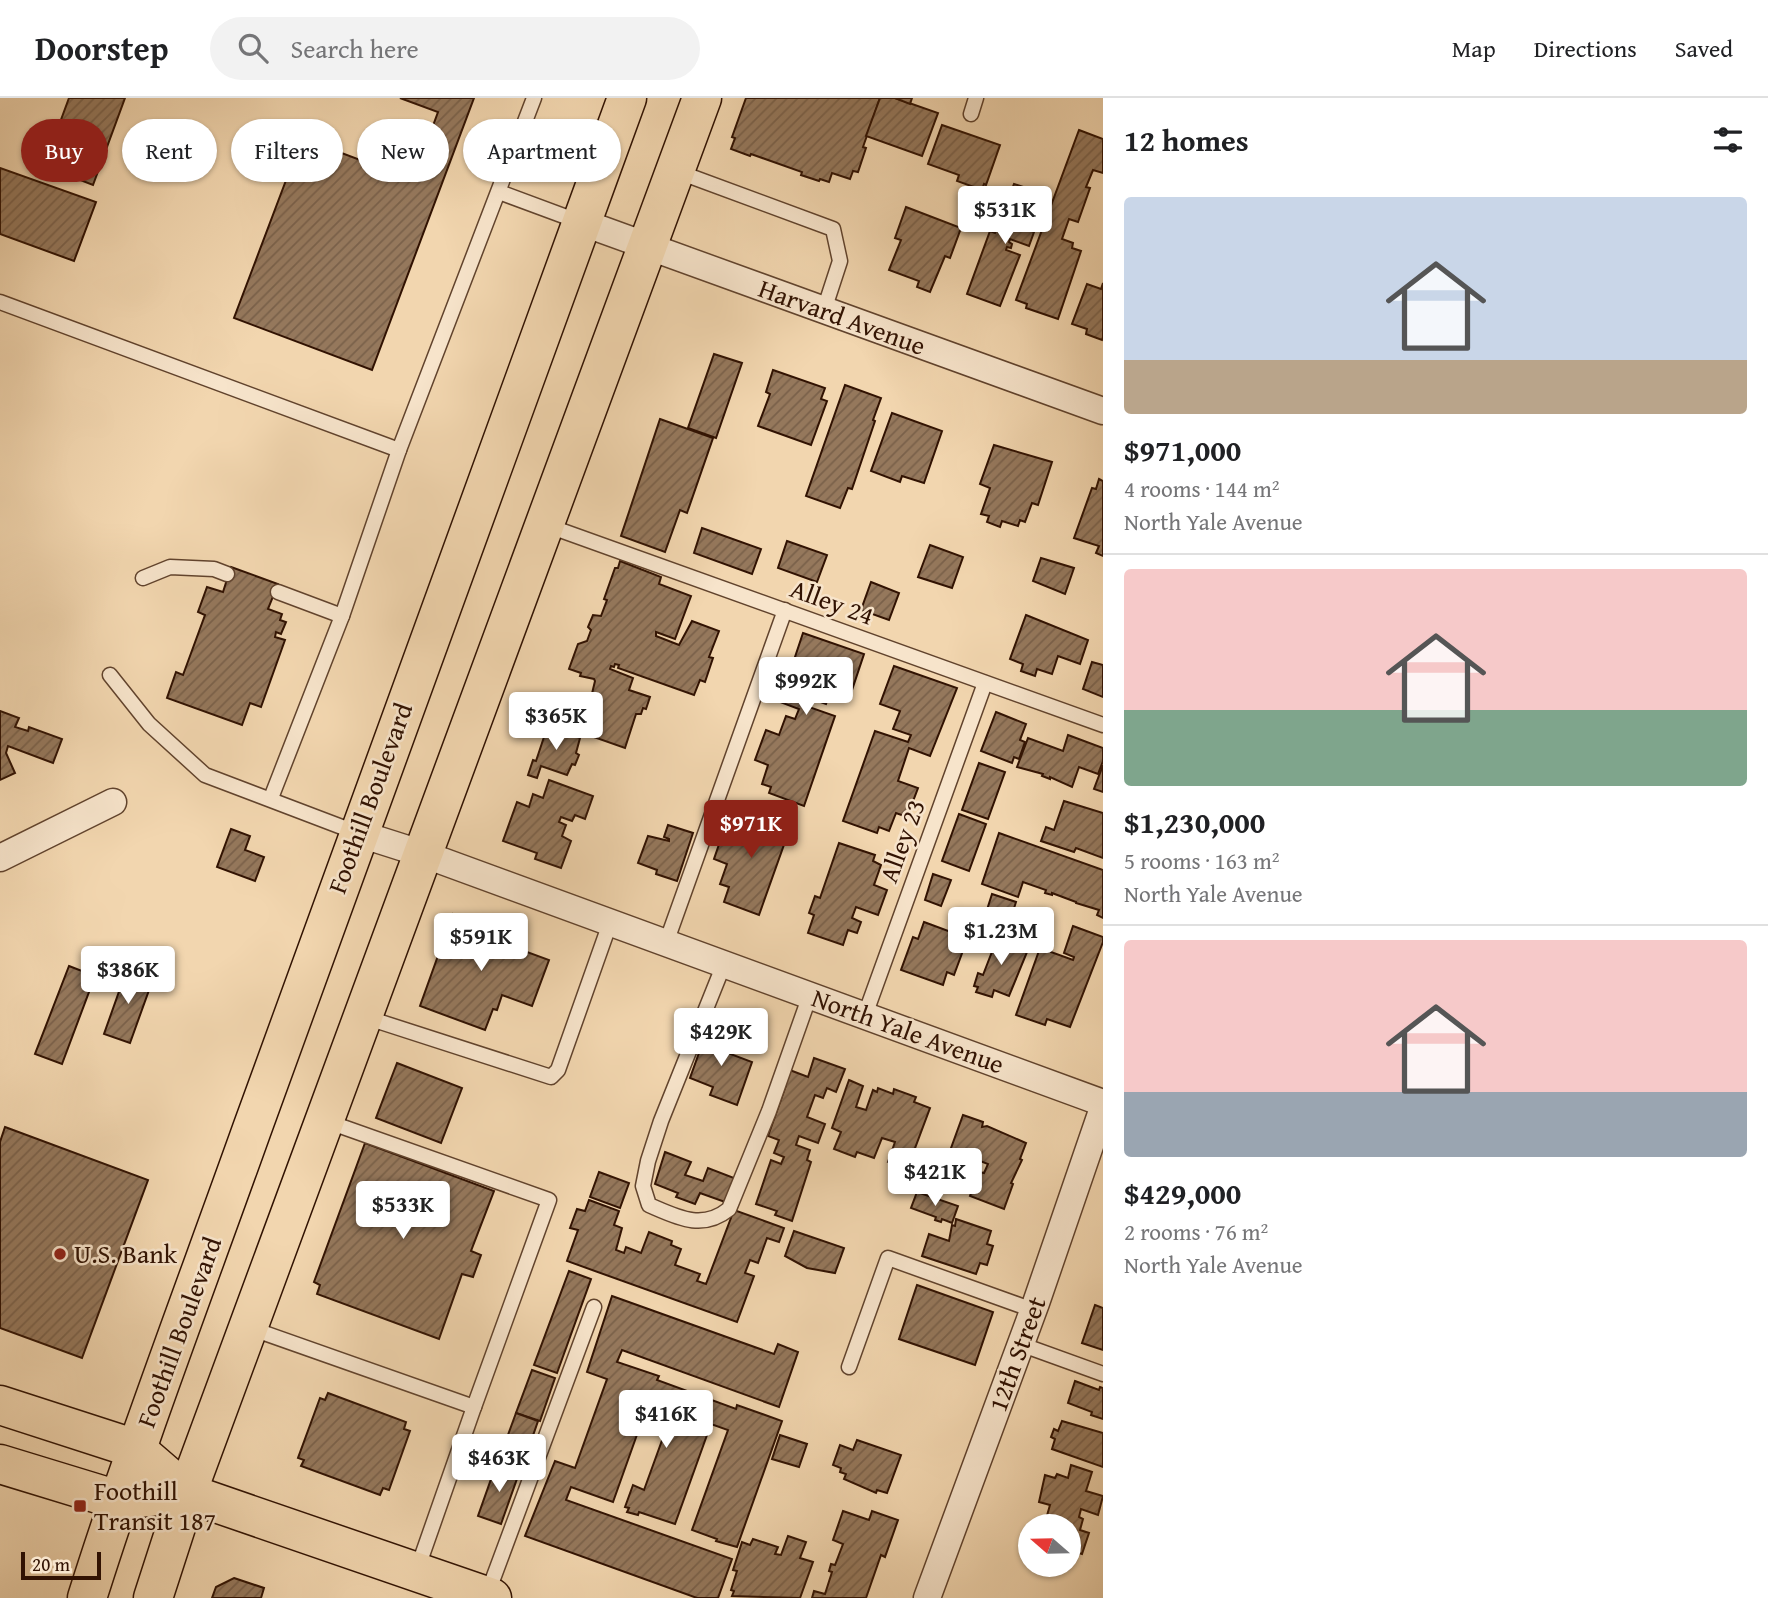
<!DOCTYPE html>
<meta charset="utf-8">
<style>
body{margin:0;font-family:"Gentium Book Plus",serif;background:#f2f2f2;color:#202124;height:100vh;display:flex;flex-direction:column;font-size:26px;white-space:nowrap}
*{box-sizing:border-box;margin:0}
p{font-size:23px;color:#757577}
.icon{flex:none;width:38px;height:38px;fill:none;stroke:currentColor;stroke-width:2;stroke-linecap:round;stroke-linejoin:round}
.map{position:relative;flex:1;overflow:hidden}
.panel{display:flex;flex-direction:column;background:#fff;width:665px}
.panel>*{flex:none}
.hud{position:absolute;left:21px;top:21px;width:665px;height:63px;display:flex;gap:14px}
.needle{width:46px;rotate:290deg}
.buttons{position:absolute;left:1018px;top:1416px;display:grid;gap:14px}
.buttons a{display:grid;place-items:center;width:63px;height:63px;border-radius:50%;background:#fff;box-shadow:0 2px 5px #0004;font-size:35px}
.scale{position:absolute;left:21px;bottom:18px;width:80px;box-sizing:border-box;padding-left:7px;border:4px solid #311202;border-top:0;font-size:19px;line-height:24px;white-space:nowrap;color:#311202;-webkit-text-stroke:5px #f7e4cb;paint-order:stroke}
.price{position:absolute;translate:-50% -60px;padding:0 16px;border-radius:7px;background:#fff;color:#222;font-size:23px;line-height:46px;filter:drop-shadow(0 2px 4px #0008)}
.price::after{content:'';position:absolute;left:50%;top:42px;width:21px;height:16px;margin-left:-10px;background:inherit;clip-path:polygon(0 0,100% 0,50% 100%)}
.price.active{background:#8f2418;color:#fff}
ul{padding:0;list-style:none}
li{display:grid;align-content:center;gap:14px;height:371px;padding:0 21px}
li+li{border-top:2px solid #e0e0e0}
li span{display:grid;place-items:center;height:217px;border-radius:7px;color:#555}
li>.icon{margin-inline-start:auto}
span .icon{width:126px;height:126px;fill:#fffc;stroke-width:1}
li b{font-size:30px}
h2{display:flex;justify-content:space-between;align-items:center;height:84px;padding:0 21px;font-size:30px}
.tag{padding:0 24px;border-radius:32px;background:#fff;box-shadow:0 2px 5px #0004;font-size:24px;line-height:63px}
.tag.active{background:#8f2418;color:#fff}
header{display:flex;align-items:center;gap:42px;box-sizing:border-box;height:98px;padding:0 35px;background:#fff;border-bottom:2px solid #e0e0e0}
header strong{font-size:33px}
nav{display:flex;gap:38px;margin-inline-start:auto;font-size:24px}
.search{width:490px;height:63px;background:#f2f2f2;display:flex;align-items:center;gap:18px;box-sizing:border-box;padding:0 24px;border-radius:38px;color:#757577;font-size:26px}
main{display:flex;flex:1;min-height:0}
.map>svg:first-child{display:block}
.building{fill:url(#building-hatch);stroke:#311202;stroke-width:2}
.lines{fill:none;stroke-linecap:round;stroke-linejoin:round}
.lane-casing{stroke:#61432d;stroke-width:17}
.street-casing{stroke:#61432d;stroke-width:29}
.primary-casing{stroke:#311202;stroke-width:41}
.lane{stroke:#f7e4cb;stroke-width:14}
.street{stroke:#f7e4cb;stroke-width:26}
.primary{stroke:#f2d6af;stroke-width:38}
.poi-dot{fill:#8f2418;stroke:#f7e4cb;stroke-width:2.5}
.labels{text-anchor:middle;stroke-width:5;stroke-linejoin:round;paint-order:stroke}
.street-label{font-size:26px;fill:#311202;stroke:#f7e4cb}
.poi-label{font-size:26px;fill:#311202;stroke:#f7e4cb;text-anchor:start}
</style>
<header>
<strong>Doorstep</strong>
<div class="search"><svg class="icon" aria-label="search" viewBox="0 0 24 24"><circle cx="10" cy="10" r="6"/><path d="M15 15l6 6"/></svg>Search here</div>
<nav><a>Map</a><a>Directions</a><a>Saved</a></nav>
</header>
<main>
<div class="map">
<svg width="1103" height="1500" viewBox="0 0 1103 1500">
<defs>
<pattern id="building-hatch" width="6" height="6" patternUnits="userSpaceOnUse" patternTransform="scale(1.75)"><rect width="6" height="6" fill="#95785c"/><path d="M-1 1l2-2M0 6l6-6M5 7l2-2" fill="none" stroke="#7a614a"/></pattern>
</defs>
<rect width="100%" height="100%" fill="#f2d6af"/>
<filter id="stains"><feTurbulence type="fractalNoise" baseFrequency=".00286" numOctaves="4"/><feColorMatrix values="0 0 0 0 .2 0 0 0 0 .09 0 0 0 0 .02 0 0 0 .5 -.17"/></filter>
<radialGradient id="worn" r=".72"><stop offset=".6" stop-color="#630" stop-opacity="0"/><stop offset="1" stop-color="#630" stop-opacity=".3"/></radialGradient>
<g class="building">
<polygon points="69,0 125,0 93,87 44,68"/>
<polygon points="400,0 474,0 372,272 234,220 302,40 413,82 438,14"/>
<polygon points="746,0 880,0 863,49 866,50 858,74 853,73 850,81 832,75 829,84 820,81 819,83 801,77 802,74 751,56 750,58 731,51 735,40 732,39"/>
<polygon points="880,0 895,0 938,15 922,58 866,38"/>
<polygon points="895,0 912,0 910,6"/>
<polygon points="942,27 1000,47 986,87 984,86 982,92 957,83 959,77 928,66"/>
<polygon points="1079,32 1103,41 1103,75 1093,72 1086,89 1090,90 1078,124 1069,121 1062,141 1073,145 1072,150 1081,153 1058,221 1026,210 1027,206 1016,202"/>
<polygon points="0,70 96,104 74,163 0,136"/>
<polygon points="1014,86 1048,97 1039,120 1020,113 1015,126 1034,134 1029,148 1010,141 1009,144 1012,146 1011,150 1007,149 1006,152 1020,157 1000,208 967,196 990,133 995,135"/>
<polygon points="906,109 961,130 950,160 945,158 930,194 917,189 919,183 889,172 901,142 895,140"/>
<polygon points="1103,185 1103,239 1102,242 1086,236 1087,231 1072,226 1087,186 1101,191"/>
<polygon points="714,256 742,265 716,340 688,330"/>
<polygon points="773,272 825,290 821,301 827,303 811,347 758,328 770,296 766,294"/>
<polygon points="845,287 881,300 873,322 875,323 852,391 848,390 840,410 806,398"/>
<polygon points="892,315 942,333 924,385 902,378 900,384 871,373"/>
<polygon points="660,321 713,340 687,415 680,412 665,454 621,438"/>
<polygon points="994,347 1052,364 1038,407 1032,405 1025,424 1020,422 1018,428 1002,423 1000,429 987,424 989,418 981,416 990,390 980,386"/>
<polygon points="1099,381 1103,383 1103,458 1096,455 1099,448 1074,440 1092,390 1096,391"/>
<polygon points="702,430 761,451 752,476 694,455"/>
<polygon points="787,443 827,457 817,484 778,470"/>
<polygon points="930,447 963,459 952,490 918,479"/>
<polygon points="1041,460 1074,470 1065,496 1033,483"/>
<polygon points="620,463 661,479 659,486 691,498 675,541 656,534 656,538 679,547 692,523 719,533 709,559 713,560 705,584 700,582 694,597 618,570 619,567 615,566 614,569 611,568 610,571 633,580 629,592 650,599 646,611 643,610 641,616 636,616 625,650 585,636 595,610 589,608 595,583 594,581 580,578 581,575 569,571 578,546 587,543 591,532 588,529 593,517 601,518 607,502 604,501 615,470 618,470"/>
<polygon points="231,469 278,486 268,511 282,516 280,522 286,524 281,536 276,534 275,539 285,542 261,609 250,605 242,627 167,600 176,574 183,577 205,517 198,514 207,489 223,494"/>
<polygon points="871,484 899,495 889,522 861,512"/>
<polygon points="1026,517 1088,542 1080,566 1058,558 1052,576 1037,571 1035,578 1021,573 1023,566 1010,561"/>
<polygon points="803,535 864,556 851,595 832,589 826,606 809,600 806,608 835,618 804,708 769,695 771,689 762,686 768,667 755,662 766,632 779,637 786,618 795,621 799,611 780,604"/>
<polygon points="1092,564 1103,567 1103,599 1083,591"/>
<polygon points="894,568 957,590 930,658 909,650 898,683 918,690 907,719 896,715 889,733 879,729 877,735 843,723 875,633 908,644 911,637 893,631 900,613 880,606"/>
<polygon points="0,613 19,620 15,629 28,633 29,629 62,641 53,665 8,648 6,655 15,675 0,682"/>
<polygon points="996,614 1026,626 1020,642 1025,644 1019,661 1014,659 1012,665 981,653"/>
<polygon points="548,627 580,640 576,655 579,657 575,667 572,666 567,677 541,668 537,680 528,677 533,662 536,663"/>
<polygon points="1068,637 1103,650 1103,663 1098,676 1079,669 1072,689 1050,679 1050,681 1042,678 1043,676 1017,669 1028,640 1063,653"/>
<polygon points="979,665 1005,674 988,721 962,712"/>
<polygon points="1103,667 1103,694 1094,691"/>
<polygon points="549,682 593,698 585,721 575,717 572,723 561,719 559,724 566,727 562,738 571,743 561,770 535,761 537,755 503,743 517,704 529,709 533,696 543,700"/>
<polygon points="1064,703 1103,715 1103,760 1076,750 1074,754 1041,743 1046,729 1054,732"/>
<polygon points="747,714 755,717 756,714 791,727 759,817 724,804 729,789 720,786 727,766 714,761 724,732 738,737"/>
<polygon points="959,716 986,726 969,773 942,763"/>
<polygon points="668,727 693,735 677,783 656,776 657,772 638,765 648,738 669,743 669,741 664,739"/>
<polygon points="231,731 250,738 245,752 264,759 255,783 217,769"/>
<polygon points="999,735 1103,772 1103,820 1097,817 1099,812 1076,805 1076,804 1052,795 1052,797 1045,795 1046,792 1023,784 1018,799 982,786"/>
<polygon points="839,745 875,757 873,763 881,767 874,787 887,792 878,817 856,809 852,820 861,824 857,835 848,832 843,847 808,835 814,817 809,815 815,798 820,800"/>
<polygon points="933,776 951,782 941,808 925,802"/>
<polygon points="992,796 1016,804 1009,826 1007,825 1005,828 986,822 985,818"/>
<polygon points="453,816 519,841 516,850 549,862 532,908 502,897 497,912 493,911 485,932 420,908"/>
<polygon points="924,824 970,841 966,851 964,850 954,877 947,874 943,887 901,872 913,839 918,841"/>
<polygon points="1073,828 1103,839 1103,844 1070,929 1047,921 1045,927 1016,917 1040,850 1073,862 1074,859 1064,855"/>
<polygon points="1000,833 1017,840 1013,849 1027,854 1009,898 994,892 992,899 976,894 978,889 974,888 978,875 983,877"/>
<polygon points="69,868 95,878 62,966 35,956"/>
<polygon points="127,871 153,881 130,945 104,936"/>
<polygon points="708,930 731,938 725,954 752,964 737,1007 710,997 713,989 690,980"/>
<polygon points="814,960 845,971 836,994 827,990 823,1000 815,997 807,1019 825,1026 818,1045 799,1038 796,1047 810,1052 807,1062 811,1064 792,1123 775,1117 777,1113 756,1106 771,1062 781,1066 784,1059 774,1055 779,1042 768,1038 786,987 787,971 808,979"/>
<polygon points="397,965 462,990 441,1045 376,1020"/>
<polygon points="849,982 863,988 856,1009 866,1012 873,992 877,994 878,990 893,996 894,991 916,999 914,1004 930,1010 914,1053 917,1054 913,1066 909,1065 907,1071 888,1064 895,1044 882,1040 874,1060 857,1054 855,1059 834,1051 841,1034 832,1030"/>
<polygon points="963,1017 983,1024 982,1029 987,1028 1026,1045 1020,1061 1022,1062 1011,1085 1013,1086 1004,1111 970,1098 979,1074 984,1075 988,1066 970,1059 966,1071 962,1070 958,1080 946,1075 949,1065 946,1064"/>
<polygon points="5,1029 148,1082 82,1260 0,1230 0,1044"/>
<polygon points="365,1045 494,1093 471,1153 481,1157 473,1179 462,1176 439,1241 317,1196 320,1187 314,1184"/>
<polygon points="665,1054 691,1064 685,1077 703,1083 708,1070 734,1080 725,1104 700,1095 695,1106 676,1099 678,1095 655,1086"/>
<polygon points="599,1074 629,1085 620,1110 590,1099"/>
<polygon points="917,1094 958,1108 952,1125 942,1121 941,1124 935,1122 936,1119 911,1110"/>
<polygon points="589,1102 619,1113 614,1127 622,1130 616,1152 624,1155 626,1149 641,1155 649,1134 672,1143 671,1147 681,1151 675,1167 700,1176 697,1183 706,1186 734,1112 784,1130 779,1144 767,1140 758,1165 750,1162 745,1175 754,1178 737,1224 567,1163 578,1132 570,1130 577,1111 585,1113"/>
<polygon points="956,1121 991,1133 987,1146 993,1148 987,1167 980,1165 976,1176 922,1158 929,1136 949,1143 952,1127 955,1128"/>
<polygon points="794,1133 844,1150 835,1175 807,1170 785,1158"/>
<polygon points="569,1173 591,1181 557,1275 534,1267"/>
<polygon points="917,1187 993,1214 975,1267 899,1241"/>
<polygon points="612,1198 774,1256 778,1246 798,1254 779,1309 622,1252 617,1264 659,1278 657,1282 736,1311 737,1307 782,1323 737,1449 716,1443 717,1441 692,1432 728,1332 711,1326 675,1426 639,1414 638,1417 627,1414 629,1410 625,1409 633,1387 644,1392 673,1312 649,1303 613,1404 571,1389 566,1402 732,1461 718,1500 697,1500 525,1438 555,1363 575,1370 607,1281 587,1274"/>
<polygon points="1095,1207 1103,1210 1103,1252 1082,1245"/>
<polygon points="532,1272 555,1280 540,1323 516,1315"/>
<polygon points="1075,1283 1099,1292 1100,1289 1103,1290 1103,1321 1091,1317 1092,1314 1068,1305"/>
<polygon points="328,1295 406,1324 404,1331 410,1333 389,1392 383,1390 380,1397 301,1368 304,1362 298,1360 320,1300 325,1302"/>
<polygon points="516,1315 538,1323 520,1375 497,1367"/>
<polygon points="1062,1323 1103,1335 1103,1369 1052,1351 1055,1341 1051,1339 1054,1331 1058,1333"/>
<polygon points="780,1337 807,1346 799,1369 772,1361"/>
<polygon points="857,1342 901,1357 887,1395 877,1392 876,1395 844,1381 846,1376 840,1374 841,1370 833,1367 840,1347 853,1352"/>
<polygon points="496,1367 519,1375 501,1426 478,1418"/>
<polygon points="1071,1367 1092,1374 1086,1393 1103,1398 1098,1417 1081,1411 1079,1419 1083,1421 1080,1432 1089,1435 1082,1456 1069,1452 1069,1428 1044,1428 1050,1407 1039,1404 1045,1377 1055,1380 1057,1376 1068,1380"/>
<polygon points="843,1413 869,1422 872,1413 898,1422 885,1459 881,1457 866,1500 812,1500 814,1493 825,1496 832,1474 829,1473 831,1466 835,1467 843,1446 833,1442"/>
<polygon points="788,1438 806,1444 800,1460 813,1464 800,1500 732,1498 734,1493 731,1492 737,1473 733,1472 742,1444 750,1447 753,1441 778,1449 775,1456 781,1457"/>
<polygon points="234,1480 264,1490 261,1500 212,1500 216,1489"/>
</g>
<g class="lines">
<g class="lane-casing">
<g id="lane">
<polyline points="971,16 976,0"/>
<polyline points="676,73 833,131 840,163 824,212"/>
<polyline points="499,94 580,124"/>
<polyline points="0,204 399,352"/>
<polyline points="546,427 1103,627"/>
<polyline points="143,480 170,469 214,471 227,476"/>
<polyline points="278,494 342,518"/>
<polyline points="110,577 149,626 205,677 355,734"/>
<polyline points="271,700 342,518 399,352 534,0"/>
<polyline points="666,845 785,512"/>
<path d="M724,866L661,1023L648,1063L643,1088L649,1107C677,1119 702,1133 729,1111L769,1013L810,897"/>
<polyline points="865,917 985,585"/>
<polyline points="365,919 551,979 558,972 610,825"/>
<polyline points="326,1023 549,1102 474,1309"/>
<polyline points="250,1230 474,1309 417,1472"/>
<polyline points="1020,1246 1103,1276"/>
<polyline points="849,1269 888,1160 1033,1212"/>
<polyline points="487,1497 594,1209"/>
</g>
</g>
<g class="street-casing">
<g id="street">
<polyline points="581,124 1103,313"/>
<polyline points="357,735 423,756 1103,1005"/>
<polyline points="0,760 113,704"/>
<polyline points="927,1500 1036,1205 1103,1010"/>
</g>
</g>
<g class="primary-casing">
<g id="primary">
<polyline points="0,1307 136,1351 187,1395 492,1500"/>
<polyline points="0,1366 118,1402 187,1395"/>
<path d="M87,1500C137,1342 196,1188 252,1031C374,687 502,344 627,0"/>
<polyline points="153,1500 187,1395 702,0"/>
</g>
</g>
<use href="#lane" class="lane"/>
<use href="#street" class="street"/>
<use href="#primary" class="primary"/>
</g>
<g class="poi-dot">
<circle cx="60" cy="1156" r="7"/>
<rect x="73" y="1401" width="14" height="14" rx="3.5"/>
</g>
<g class="labels">
<g class="street-label">
<text transform="translate(842 219) rotate(20)" y="9">Harvard Avenue</text>
<text transform="translate(832 504) rotate(20)" y="9">Alley 24</text>
<text transform="translate(370 700) rotate(-70)" y="9">Foothill Boulevard</text>
<text transform="translate(902 743) rotate(-70)" y="9">Alley 23</text>
<text transform="translate(908 933) rotate(20)" y="9">North Yale Avenue</text>
<text transform="translate(179 1234) rotate(-70)" y="9">Foothill Boulevard</text>
<text transform="translate(1017 1256) rotate(-70)" y="9">12th Street</text>
</g>
<g class="poi-label">
<text x="74" y="1165">U.S. Bank</text>
<text x="94" y="1402">Foothill<tspan x="94" dy="30">Transit 187</tspan></text>
</g>
</g>
<rect width="100%" height="100%" filter="url(#stains)"/>
<rect width="100%" height="100%" fill="url(#worn)"/>
</svg>
<div class="buttons">
<a><svg class="needle" viewBox="-14 -14 28 28"><path d="M0-13l5 13h-10z" fill="#e53935"/><path d="M0 13l5-13h-10z" fill="#757577"/></svg></a>
</div>
<div class="scale">20 m</div>
<b class="price" style="left:1005px;top:148px">$531K</b>
<b class="price" style="left:806px;top:619px">$992K</b>
<b class="price" style="left:556px;top:654px">$365K</b>
<b class="price active" style="left:751px;top:762px">$971K</b>
<b class="price" style="left:1001px;top:869px">$1.23M</b>
<b class="price" style="left:481px;top:875px">$591K</b>
<b class="price" style="left:128px;top:908px">$386K</b>
<b class="price" style="left:721px;top:970px">$429K</b>
<b class="price" style="left:935px;top:1110px">$421K</b>
<b class="price" style="left:403px;top:1143px">$533K</b>
<b class="price" style="left:666px;top:1352px">$416K</b>
<b class="price" style="left:499px;top:1396px">$463K</b>
<div class="hud">
<a class="tag active">Buy</a>
<a class="tag">Rent</a>
<a class="tag">Filters</a>
<a class="tag">New</a>
<a class="tag">Apartment</a>
</div>
</div>
<section class="panel">
<h2>12 homes<svg class="icon" aria-label="filters" viewBox="0 0 24 24"><path d="M4 7h16M4 17h16"/><circle cx="9" cy="7" r="2"/><circle cx="15" cy="17" r="2"/></svg></h2>
<ul>
<li><span style="background:linear-gradient(#c9d6e8 75%,#b9a48a 0)"><svg class="icon" aria-label="home" viewBox="0 0 24 24"><path d="M3 11l9-7 9 7M6 9v11h12V9"/></svg></span><div><b>$971,000</b><p>4 rooms · 144 m²</p><p>North Yale Avenue</p></div></li>
<li><span style="background:linear-gradient(#f6c9c9 65%,#7fa58c 0)"><svg class="icon" aria-label="home" viewBox="0 0 24 24"><path d="M3 11l9-7 9 7M6 9v11h12V9"/></svg></span><div><b>$1,230,000</b><p>5 rooms · 163 m²</p><p>North Yale Avenue</p></div></li>
<li><span style="background:linear-gradient(#f6c9c9 70%,#9aa5b1 0)"><svg class="icon" aria-label="home" viewBox="0 0 24 24"><path d="M3 11l9-7 9 7M6 9v11h12V9"/></svg></span><div><b>$429,000</b><p>2 rooms · 76 m²</p><p>North Yale Avenue</p></div></li>
</ul>
</section>
</main>
